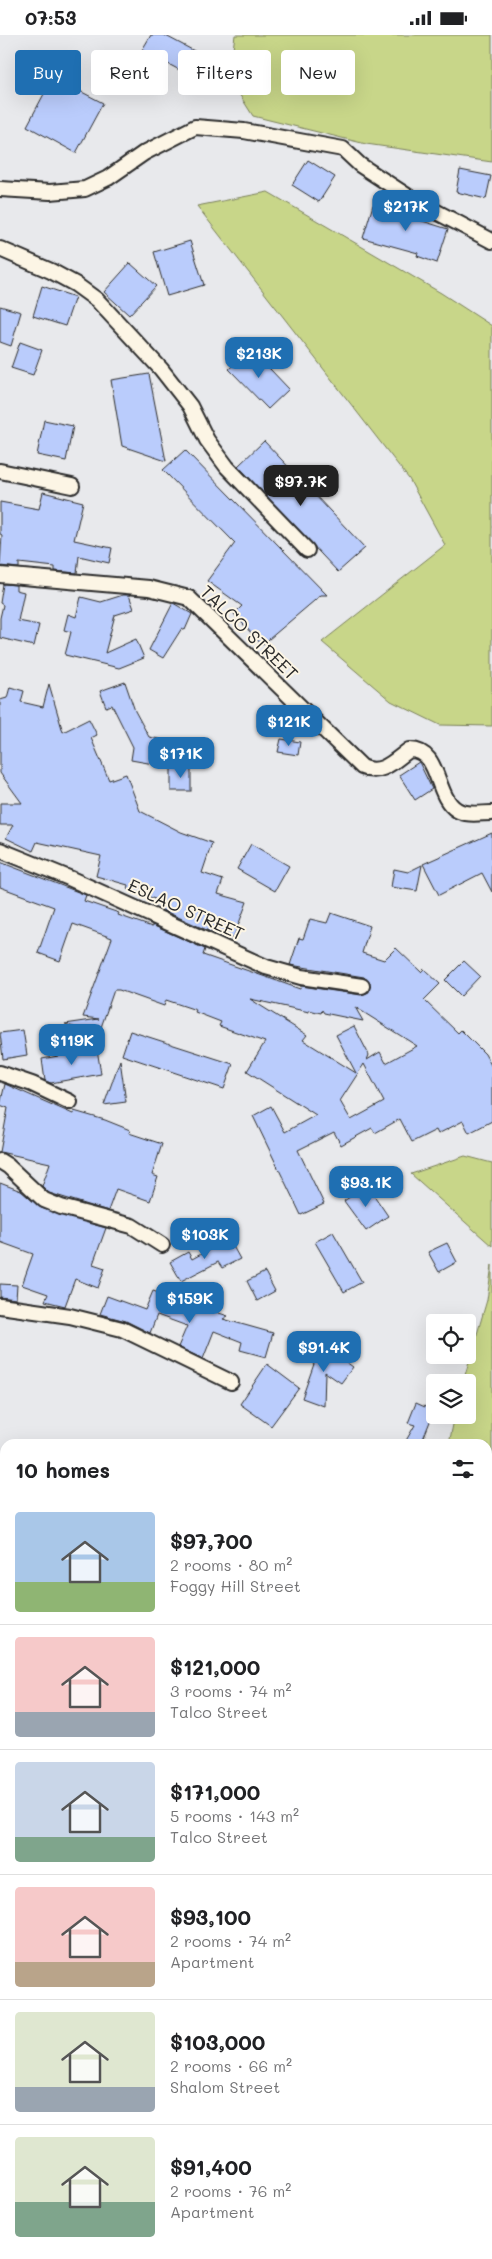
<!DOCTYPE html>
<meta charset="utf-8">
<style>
body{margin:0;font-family:Mali,sans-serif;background:#f2f2f2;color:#202124;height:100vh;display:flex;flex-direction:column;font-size:19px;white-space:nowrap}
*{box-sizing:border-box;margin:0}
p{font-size:16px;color:#757577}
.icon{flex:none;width:28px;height:28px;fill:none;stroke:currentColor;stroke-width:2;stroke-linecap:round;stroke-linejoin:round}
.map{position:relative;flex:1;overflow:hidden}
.side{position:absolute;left:0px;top:1404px;width:492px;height:821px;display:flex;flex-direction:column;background:#fff;border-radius:15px 15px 0 0;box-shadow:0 5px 20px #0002}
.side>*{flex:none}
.top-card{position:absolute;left:15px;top:15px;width:462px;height:45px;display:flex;gap:10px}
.controls{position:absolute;left:426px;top:1279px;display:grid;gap:10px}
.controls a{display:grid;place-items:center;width:50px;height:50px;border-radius:5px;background:#fff;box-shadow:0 5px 20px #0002;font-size:25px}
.price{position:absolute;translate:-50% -42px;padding:0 11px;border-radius:10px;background:#1f6fb2;color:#fff;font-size:16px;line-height:32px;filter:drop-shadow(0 1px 2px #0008)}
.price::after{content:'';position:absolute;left:50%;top:30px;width:15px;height:11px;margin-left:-8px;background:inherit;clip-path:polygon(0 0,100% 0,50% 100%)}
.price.active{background:#222;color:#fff}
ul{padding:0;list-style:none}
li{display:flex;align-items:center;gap:15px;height:125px;padding:0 15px}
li+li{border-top:1px solid #e0e0e0}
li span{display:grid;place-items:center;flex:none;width:140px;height:100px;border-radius:5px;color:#555}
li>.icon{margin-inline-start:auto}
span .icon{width:60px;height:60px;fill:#fffc;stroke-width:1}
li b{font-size:21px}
h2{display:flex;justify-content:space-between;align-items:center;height:60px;padding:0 15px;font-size:21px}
.chip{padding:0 18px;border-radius:5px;background:#fff;box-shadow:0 5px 20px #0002;font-size:18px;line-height:45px}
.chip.active{background:#1f6fb2;color:#fff}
.status{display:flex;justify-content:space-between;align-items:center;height:35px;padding:0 25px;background:#fff;direction:ltr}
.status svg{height:14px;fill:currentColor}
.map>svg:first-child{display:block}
.green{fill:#c8d689;stroke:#7a805a}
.building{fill:#baccfc;stroke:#2b2b2b;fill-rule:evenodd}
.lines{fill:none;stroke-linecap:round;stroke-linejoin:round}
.minor-casing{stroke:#2b2b2b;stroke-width:18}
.minor{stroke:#fcf5e5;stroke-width:14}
.labels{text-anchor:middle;stroke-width:4;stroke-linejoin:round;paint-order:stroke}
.street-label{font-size:18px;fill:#2b2b2b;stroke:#fcf5e5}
</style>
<div class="status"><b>07:53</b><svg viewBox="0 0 49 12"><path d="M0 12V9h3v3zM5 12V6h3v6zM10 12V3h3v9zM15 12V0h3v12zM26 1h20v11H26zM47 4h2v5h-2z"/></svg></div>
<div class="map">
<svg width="492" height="2224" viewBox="0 0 492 2224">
<rect width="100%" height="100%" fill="#e8e9ec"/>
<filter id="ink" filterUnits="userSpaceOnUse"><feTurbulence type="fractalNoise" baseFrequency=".02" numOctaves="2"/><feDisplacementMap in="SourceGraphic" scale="10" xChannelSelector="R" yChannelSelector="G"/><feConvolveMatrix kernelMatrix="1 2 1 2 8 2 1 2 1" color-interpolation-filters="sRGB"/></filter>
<g filter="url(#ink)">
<g class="green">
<polygon points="235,0 492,0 492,127 366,109 253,81 229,43"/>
<polygon points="268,157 441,258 492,291 492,691 440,690 391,666 322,607 445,510 409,444 197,171"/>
<polygon points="465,1121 492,1128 492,1211 411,1139"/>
<polygon points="492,1230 492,1941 488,1940 488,1409 449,1409 455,1380 468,1380 468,1348 463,1347 487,1265"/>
</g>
<g class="building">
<polygon points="151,0 164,0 198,18 187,39 142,15"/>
<polygon points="53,42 103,68 76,118 27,91"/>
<polygon points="308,125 335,142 319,167 292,150"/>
<polygon points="460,135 491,141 486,164 456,157"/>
<polygon points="373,170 404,179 406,171 409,172 420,178 419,185 448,194 437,228 417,221 418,218 363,203"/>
<polygon points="190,206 204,250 167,261 154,217"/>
<polygon points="130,228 156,251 129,280 104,257"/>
<polygon points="42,251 75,262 65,291 33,281"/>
<polygon points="0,271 21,277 11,311 0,307"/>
<polygon points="20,307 42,315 33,340 11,333"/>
<polygon points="251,314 289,354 268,374 229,334"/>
<polygon points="149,339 166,426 122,411 111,345"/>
<polygon points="44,385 73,391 66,426 37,420"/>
<polygon points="264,406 365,513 338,537 238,431"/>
<polygon points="185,415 327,560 321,560 262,610 234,579 242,571 207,546 235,508 163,435"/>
<polygon points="43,457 83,467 74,505 112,513 109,528 79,521 77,538 55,536 55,532 19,528 19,533 0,531 2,500 0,499 0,467 39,474"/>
<polygon points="3,549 16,550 16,555 24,557 18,586 39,590 34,611 0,603 0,583 3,570 0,568"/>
<polygon points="123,560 129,560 134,574 115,580 105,618 136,604 144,623 119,633 65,620 71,597 64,595 68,579 76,582 81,562 101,567"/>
<polygon points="173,568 192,579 185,595 182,593 163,623 149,615"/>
<polygon points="125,647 135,676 149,702 169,706 165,731 131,725 133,712 112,670 106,672 100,656"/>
<polygon points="49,649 63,697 89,684 97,700 91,703 109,745 126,739 140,776 181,797 212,808 202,838 223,845 218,859 247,867 233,904 212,894 211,897 160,874 163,867 127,854 128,850 96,841 101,821 37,807 33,816 6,803 13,790 0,790 0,768 22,768 0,738 0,665 7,663 10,652 24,656 21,667 43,672"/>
<polygon points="281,704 300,707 298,720 278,717"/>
<polygon points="419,727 432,754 415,765 399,740"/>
<rect x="171" y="732" width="20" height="24"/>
<polygon points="492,798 492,857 482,838 439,860 423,829"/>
<polygon points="251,809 289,831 275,856 237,834"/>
<path d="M0,827L86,860L84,866L119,878L118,880L152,892V890L205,914L203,920L300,954L301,951L361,960L369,957L370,948L364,942L290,930L299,903L303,904L310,884L327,888L331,878L370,891L362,918L384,925L396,913L421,937L424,934L440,949L424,965L458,998L461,995L485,1019L492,1032V1086L469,1098L463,1086L438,1099L436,1095L412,1107L400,1084L375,1098L372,1093L341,1110L334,1097L298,1115L324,1169L301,1180L253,1081L271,1071L285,1097L316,1080L247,1036L265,1007L219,991L221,987L195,977L196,975L166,965L164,971L119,955H114L98,1001L65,989L99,984L83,982L112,903L73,889L60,926L38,918L54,872L0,852ZM250,964L309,977V975L321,978L322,975L324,978L363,986L355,972L417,1011L386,1028L380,1017L367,1025L369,1020L354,991L336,1000L356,1038L303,1005L307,1000ZM364,1029L384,1067L351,1085L340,1066Z"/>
<polygon points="422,830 417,856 391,852 394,834 408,837"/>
<polygon points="464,926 480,941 461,961 445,945"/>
<polygon points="23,995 27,1020 3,1024 0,998"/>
<polygon points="130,996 233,1029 224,1054 122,1020"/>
<polygon points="97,1014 101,1039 51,1048 45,1046 42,1024"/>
<polygon points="120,1025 126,1067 104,1070"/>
<polygon points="5,1049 73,1079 74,1076 105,1085 130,1095 129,1098 162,1109 152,1140 158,1142 150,1166 116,1154 108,1176 49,1158 42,1151 50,1128 0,1117 8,1073 0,1070"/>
<polygon points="0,1148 21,1156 41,1173 106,1193 93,1229 105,1233 98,1253 75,1244 65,1271 45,1266 48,1259 22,1250 33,1219 0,1207"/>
<polygon points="367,1150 388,1181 366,1196 344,1166"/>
<polygon points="333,1197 362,1247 344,1257 315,1207"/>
<polygon points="229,1204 240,1224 222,1233 218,1227 181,1246 170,1227 188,1217 192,1224"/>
<polygon points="447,1208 457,1227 439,1237 428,1217"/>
<polygon points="265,1237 275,1256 257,1266 247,1246"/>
<polygon points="0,1249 17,1250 16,1264 0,1262"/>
<polygon points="153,1256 228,1281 223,1284 273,1298 266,1322 240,1315 242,1307 214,1296 203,1324 178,1312 187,1291 157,1280 150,1298 126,1286 100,1279 107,1261 145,1275"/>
<polygon points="323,1304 325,1304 325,1312 353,1332 341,1348 325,1337 324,1371 302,1363 314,1329 310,1326 319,1313"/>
<polygon points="267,1329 299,1353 271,1391 240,1369"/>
<polygon points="433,1359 435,1360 435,1374 421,1409 404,1409 415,1390 408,1388 416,1368 425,1372"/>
</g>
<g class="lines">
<g class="minor-casing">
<g id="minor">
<polyline points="0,154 50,157 85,154 108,143 144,118 195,92 244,96 343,114 360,130 412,164 492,206"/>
<polyline points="0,214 51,236 75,249 97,265 161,334 190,371 207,405 227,432 307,515"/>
<polyline points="0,436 72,451"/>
<path d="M0,540L149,553L189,563L362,732C381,741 394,726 409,715C441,714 434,761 457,775C467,781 481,778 492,778"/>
<polyline points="0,815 69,843 266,932 301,942 362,951"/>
<polyline points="0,1038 32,1049 70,1067"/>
<polyline points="0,1126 8,1131 44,1165 61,1172 132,1191 162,1210"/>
<polyline points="0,1271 70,1281 122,1294 231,1347"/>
<polyline points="0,1783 5,1778"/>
<polyline points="488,1873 492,1874"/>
<polyline points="5,1991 5,2013"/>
<polyline points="0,2108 5,2100"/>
</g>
</g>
<use href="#minor" class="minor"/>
</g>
</g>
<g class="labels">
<g class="street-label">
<text transform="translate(249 598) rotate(44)" y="6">TALCO STREET</text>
<text transform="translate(186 875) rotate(24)" y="6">ESLAO STREET</text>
</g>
</g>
</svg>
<div class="controls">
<a><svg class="icon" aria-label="locate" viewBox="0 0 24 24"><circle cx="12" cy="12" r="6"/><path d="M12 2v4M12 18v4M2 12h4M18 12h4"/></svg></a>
<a><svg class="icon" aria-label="layers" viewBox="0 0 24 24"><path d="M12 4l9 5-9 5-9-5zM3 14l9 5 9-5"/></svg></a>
</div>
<b class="price" style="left:406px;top:197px">$217K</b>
<b class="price" style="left:259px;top:344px">$213K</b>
<b class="price active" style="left:301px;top:472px">$97.7K</b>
<b class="price" style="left:289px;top:712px">$121K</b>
<b class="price" style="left:181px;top:744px">$171K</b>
<b class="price" style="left:72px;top:1031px">$119K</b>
<b class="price" style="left:366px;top:1173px">$93.1K</b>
<b class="price" style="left:205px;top:1225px">$103K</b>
<b class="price" style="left:190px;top:1289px">$159K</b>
<b class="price" style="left:324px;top:1338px">$91.4K</b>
<div class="top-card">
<a class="chip active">Buy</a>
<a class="chip">Rent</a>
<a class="chip">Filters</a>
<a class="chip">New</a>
</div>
<section class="side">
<h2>10 homes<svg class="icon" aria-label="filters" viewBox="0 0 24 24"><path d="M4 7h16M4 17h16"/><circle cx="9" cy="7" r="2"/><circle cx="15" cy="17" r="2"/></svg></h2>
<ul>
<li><span style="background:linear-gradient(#a9c7e8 70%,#8fb573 0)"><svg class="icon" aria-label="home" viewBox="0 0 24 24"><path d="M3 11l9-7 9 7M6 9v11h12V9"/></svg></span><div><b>$97,700</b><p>2 rooms · 80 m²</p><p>Foggy Hill Street</p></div></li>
<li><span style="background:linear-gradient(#f6c9c9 75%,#9aa5b1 0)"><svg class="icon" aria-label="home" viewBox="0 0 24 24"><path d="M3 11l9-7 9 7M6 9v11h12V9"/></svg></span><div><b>$121,000</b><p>3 rooms · 74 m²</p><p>Talco Street</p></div></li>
<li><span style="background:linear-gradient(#c9d6e8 75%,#7fa58c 0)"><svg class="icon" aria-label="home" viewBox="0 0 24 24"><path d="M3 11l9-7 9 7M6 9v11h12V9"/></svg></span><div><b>$171,000</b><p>5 rooms · 143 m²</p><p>Talco Street</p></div></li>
<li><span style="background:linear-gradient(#f6c9c9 75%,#b9a48a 0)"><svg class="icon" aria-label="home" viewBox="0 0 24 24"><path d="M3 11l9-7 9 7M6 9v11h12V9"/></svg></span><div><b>$93,100</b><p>2 rooms · 74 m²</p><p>Apartment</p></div></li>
<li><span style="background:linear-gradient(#dfe7d0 75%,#9aa5b1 0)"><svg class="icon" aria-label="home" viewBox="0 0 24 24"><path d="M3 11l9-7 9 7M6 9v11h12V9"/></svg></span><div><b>$103,000</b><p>2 rooms · 66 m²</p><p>Shalom Street</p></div></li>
<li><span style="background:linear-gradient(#dfe7d0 65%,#7fa58c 0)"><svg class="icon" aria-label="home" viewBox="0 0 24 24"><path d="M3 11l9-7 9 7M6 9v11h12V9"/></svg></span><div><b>$91,400</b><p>2 rooms · 76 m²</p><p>Apartment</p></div></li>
</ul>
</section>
</div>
